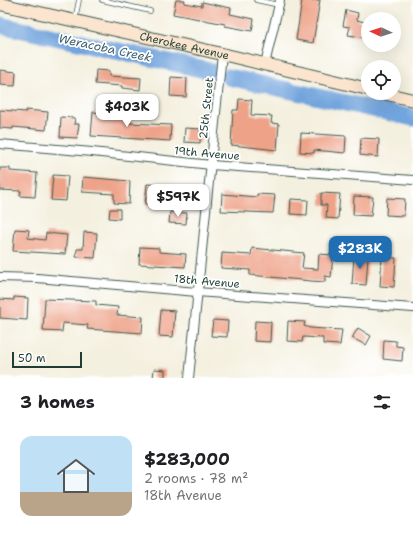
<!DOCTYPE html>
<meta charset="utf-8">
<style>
body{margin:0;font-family:"Shantell Sans",sans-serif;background:#f6f6f6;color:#202124;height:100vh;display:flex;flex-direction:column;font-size:15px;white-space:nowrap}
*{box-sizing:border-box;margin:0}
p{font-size:13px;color:#757577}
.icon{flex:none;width:22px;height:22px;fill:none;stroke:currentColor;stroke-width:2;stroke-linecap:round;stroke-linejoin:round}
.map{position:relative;height:378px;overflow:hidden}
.side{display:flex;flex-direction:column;background:#fff;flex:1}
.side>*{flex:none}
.needle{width:26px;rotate:274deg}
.tools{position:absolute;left:361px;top:12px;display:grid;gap:8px}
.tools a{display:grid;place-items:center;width:40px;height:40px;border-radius:50%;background:#fff;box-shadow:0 4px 16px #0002;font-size:20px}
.scale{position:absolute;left:12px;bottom:10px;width:70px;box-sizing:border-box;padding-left:4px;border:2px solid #1f3d34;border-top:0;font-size:11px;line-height:14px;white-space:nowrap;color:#1f3d34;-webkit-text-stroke:3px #fff;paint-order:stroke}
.price{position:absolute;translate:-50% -34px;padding:0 9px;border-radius:8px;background:#fff;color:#222;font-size:13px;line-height:26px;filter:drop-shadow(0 1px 2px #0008)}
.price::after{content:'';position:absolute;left:50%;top:24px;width:12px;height:9px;margin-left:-6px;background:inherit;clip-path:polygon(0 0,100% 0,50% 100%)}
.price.current{background:#1f6fb2;color:#fff}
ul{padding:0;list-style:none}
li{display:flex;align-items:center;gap:12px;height:100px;padding:0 20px}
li+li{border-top:1px solid #e0e0e0}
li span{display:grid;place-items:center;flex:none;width:112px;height:80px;border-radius:12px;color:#555}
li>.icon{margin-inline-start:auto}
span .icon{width:48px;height:48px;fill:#fffc;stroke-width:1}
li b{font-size:17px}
h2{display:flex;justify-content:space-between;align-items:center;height:48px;padding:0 20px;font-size:17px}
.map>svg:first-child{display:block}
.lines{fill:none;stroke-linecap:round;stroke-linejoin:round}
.river{stroke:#72a4dd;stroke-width:17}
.building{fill:#eea288}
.lane-casing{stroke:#3f584e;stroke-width:5.5}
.street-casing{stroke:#3f584e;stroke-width:10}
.secondary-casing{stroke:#3f584e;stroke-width:14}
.lane{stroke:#fff;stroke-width:4}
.street{stroke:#fff;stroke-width:8}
.secondary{stroke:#fbe5cf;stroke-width:12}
.labels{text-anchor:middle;stroke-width:3.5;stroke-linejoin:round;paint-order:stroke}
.street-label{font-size:11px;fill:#1f3d34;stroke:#fff}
.water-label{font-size:12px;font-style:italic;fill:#3c616f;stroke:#fff}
</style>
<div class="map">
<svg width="413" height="378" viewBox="0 0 413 378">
<rect width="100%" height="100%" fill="#fff"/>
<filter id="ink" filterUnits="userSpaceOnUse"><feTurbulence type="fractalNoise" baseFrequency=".025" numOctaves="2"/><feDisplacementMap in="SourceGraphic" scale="8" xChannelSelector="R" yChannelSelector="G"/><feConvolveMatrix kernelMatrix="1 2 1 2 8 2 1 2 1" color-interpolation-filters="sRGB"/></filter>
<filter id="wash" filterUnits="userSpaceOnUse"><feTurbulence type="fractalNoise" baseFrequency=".012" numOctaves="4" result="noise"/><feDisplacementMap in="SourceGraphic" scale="16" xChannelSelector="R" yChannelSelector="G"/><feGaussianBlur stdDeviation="0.9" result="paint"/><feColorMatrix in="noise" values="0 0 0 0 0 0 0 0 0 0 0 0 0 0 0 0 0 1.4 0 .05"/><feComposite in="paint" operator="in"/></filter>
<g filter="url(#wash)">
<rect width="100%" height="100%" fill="#f4f0df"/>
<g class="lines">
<g class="river">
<polyline points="0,25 210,71"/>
<polyline points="229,77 413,118"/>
</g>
</g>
<g id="blocks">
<g class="building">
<polygon points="176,0 185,0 184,3 202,6 202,2 231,8 230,14 254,19 252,31 225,26 225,24 173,14"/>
<polygon points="302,0 320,0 313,43 296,40"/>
<polygon points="346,10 358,13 357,20 368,23 368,38 348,35 350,27 343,26"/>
<polygon points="0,70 16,72 15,86 0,85"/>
<polygon points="96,70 109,71 109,76 141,78 140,90 122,88 122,86 95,84"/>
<polygon points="171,77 187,78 186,97 170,96"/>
<polygon points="239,99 252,100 251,115 272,116 271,123 279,124 277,150 231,145 233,110 238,110"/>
<polygon points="0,110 26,112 26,110 48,112 46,130 13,127 13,129 0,128"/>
<polygon points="93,112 131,115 130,123 171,125 170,141 91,136"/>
<polygon points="61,117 75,118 74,124 79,124 77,138 60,137"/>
<polygon points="185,128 201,129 200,143 184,142"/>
<polygon points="301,133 346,136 345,153 314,150 314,153 300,152"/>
<polygon points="361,138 379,139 378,157 360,155"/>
<polygon points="0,168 10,168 10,171 37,173 35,197 20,196 21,191 0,190"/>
<polygon points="53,175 68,176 66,201 51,200"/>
<polygon points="83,177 130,181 129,204 114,203 114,194 82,192"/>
<polygon points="147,184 162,185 160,205 145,204"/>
<polygon points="321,193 340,194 338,219 326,218 327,205 321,205"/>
<polygon points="222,194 257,197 257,194 275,195 273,213 221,211"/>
<polygon points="354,196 373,197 371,216 353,215"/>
<polygon points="387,198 405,199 404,216 386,215"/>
<polygon points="291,199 308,200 307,215 290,214"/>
<polygon points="110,209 120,209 120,219 109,218"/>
<polygon points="170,212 187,213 186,224 169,223"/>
<polygon points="15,229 29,230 28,238 45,240 46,233 67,235 65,254 13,251"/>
<polygon points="84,232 97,233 95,258 76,257 77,249 83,249"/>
<polygon points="140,247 159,248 159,252 186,254 185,267 139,264"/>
<polygon points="252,248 304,253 302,268 318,269 319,254 333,255 331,277 325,276 325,282 311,281 250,275 250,270 221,268 222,253 251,255"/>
<polygon points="354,256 368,257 366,285 352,284"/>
<polygon points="382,257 396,258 394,287 380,286"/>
<polygon points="14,297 28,298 27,320 0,318 0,299 14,300"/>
<polygon points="45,299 96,301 96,305 118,307 117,315 143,317 142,333 87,329 88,325 63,323 62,332 43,331"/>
<polygon points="161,310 175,311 173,337 159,336"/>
<polygon points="213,320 228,321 227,337 211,336"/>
<polygon points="255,321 271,322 270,342 254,341"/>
<polygon points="288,321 305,322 304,326 310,328 342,330 340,345 323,344 323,338 303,337 302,342 287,341"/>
<polygon points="358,328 371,336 366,345 352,338"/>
<polygon points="384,340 396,341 396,346 403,347 402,361 383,359"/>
<polygon points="154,369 165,370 165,378 153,378"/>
</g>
</g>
</g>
<g filter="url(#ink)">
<use href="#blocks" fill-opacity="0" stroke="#3f584e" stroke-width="1"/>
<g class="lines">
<g class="lane-casing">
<g id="lane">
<polyline points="102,0 150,11"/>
<polyline points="256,0 279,5"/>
<polyline points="75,20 79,0"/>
</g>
</g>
<g class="street-casing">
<g id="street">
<polyline points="265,64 280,0"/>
<polyline points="0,144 92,152 211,165 413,180"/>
<polyline points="0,277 37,278 197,292 413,308"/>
<polyline points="189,378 222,54"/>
</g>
</g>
<g class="secondary-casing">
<g id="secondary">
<path id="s1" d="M0,4L222,54L368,89"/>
<polyline points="383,93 413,100"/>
</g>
</g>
<use href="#lane" class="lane"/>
<use href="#street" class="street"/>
<use href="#secondary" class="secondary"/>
</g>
</g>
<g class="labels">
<g class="street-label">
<text dy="4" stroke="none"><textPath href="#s1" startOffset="189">Cherokee Avenue</textPath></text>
<text transform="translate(206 108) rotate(-84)" y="4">25th Street</text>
<text transform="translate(207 153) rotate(5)" y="4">19th Avenue</text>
<text transform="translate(207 281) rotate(5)" y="4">18th Avenue</text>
</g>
<g class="water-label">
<text transform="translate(105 48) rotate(12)" y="4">Weracoba Creek</text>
</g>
</g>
</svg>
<div class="tools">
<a><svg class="needle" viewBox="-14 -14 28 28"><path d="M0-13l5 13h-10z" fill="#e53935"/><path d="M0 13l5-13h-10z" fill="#757577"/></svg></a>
<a><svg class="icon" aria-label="locate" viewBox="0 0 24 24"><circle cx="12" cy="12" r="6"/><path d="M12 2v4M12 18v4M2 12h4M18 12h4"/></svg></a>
</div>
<div class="scale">50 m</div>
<b class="price" style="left:127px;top:128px">$403K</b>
<b class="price" style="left:178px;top:218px">$597K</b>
<b class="price current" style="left:360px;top:270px">$283K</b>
</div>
<section class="side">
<h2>3 homes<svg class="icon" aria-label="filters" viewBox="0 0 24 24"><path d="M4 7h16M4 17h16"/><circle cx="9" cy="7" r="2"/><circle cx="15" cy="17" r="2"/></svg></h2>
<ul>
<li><span style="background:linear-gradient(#bfe0f5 70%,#b9a48a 0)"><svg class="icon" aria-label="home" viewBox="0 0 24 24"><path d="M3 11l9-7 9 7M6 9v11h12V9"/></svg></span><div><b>$283,000</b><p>2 rooms · 78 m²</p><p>18th Avenue</p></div></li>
</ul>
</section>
